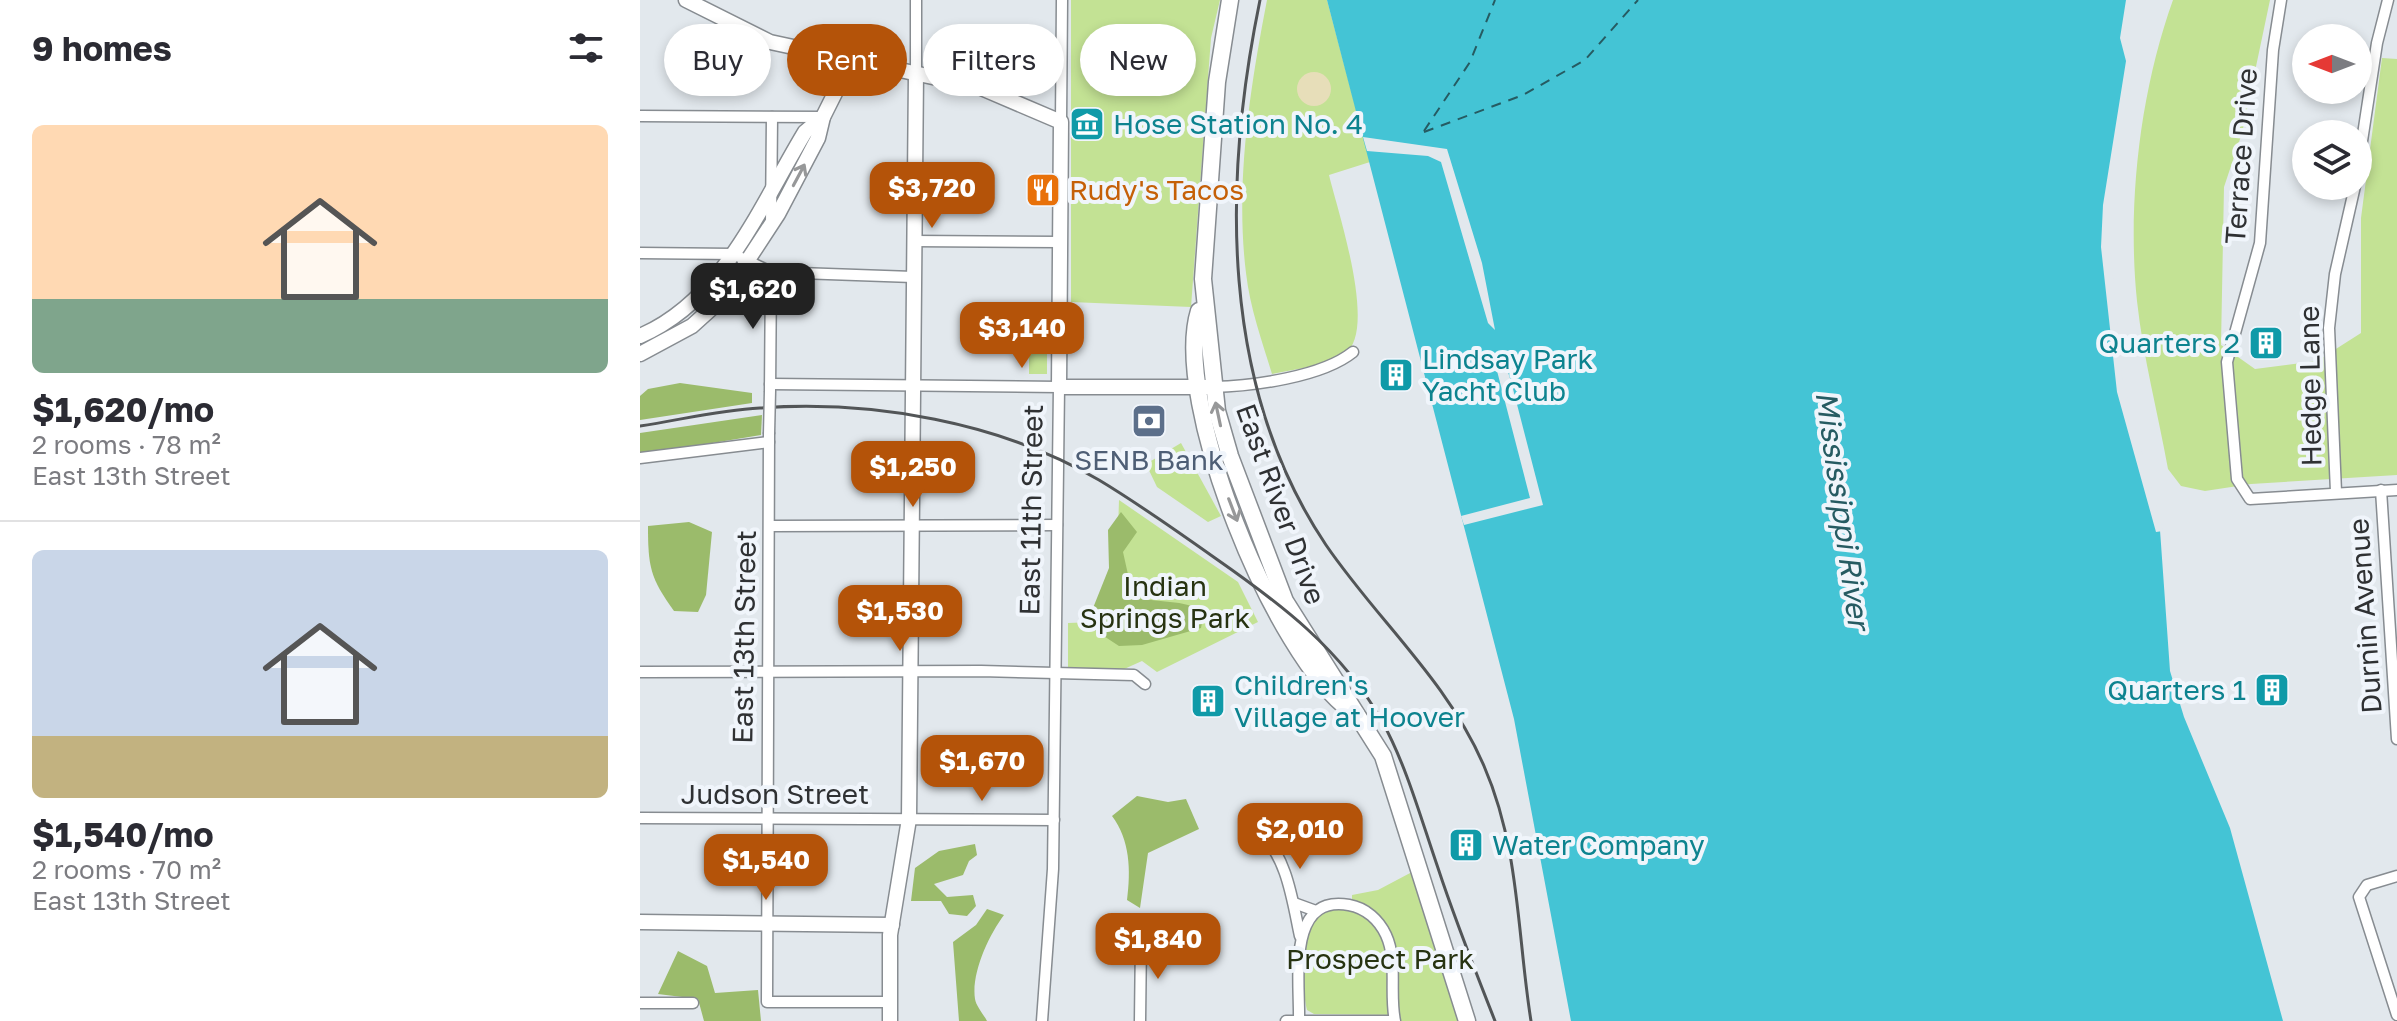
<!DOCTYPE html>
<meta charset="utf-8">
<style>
body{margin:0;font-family:"Golos Text",sans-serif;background:#f2f2f3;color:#2b2b33;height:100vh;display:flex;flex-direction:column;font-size:30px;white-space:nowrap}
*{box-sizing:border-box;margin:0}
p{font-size:26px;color:#7c7c81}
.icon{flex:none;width:44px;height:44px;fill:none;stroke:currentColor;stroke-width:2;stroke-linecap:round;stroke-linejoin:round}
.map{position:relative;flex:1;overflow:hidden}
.drawer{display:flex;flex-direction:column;background:#fff;width:640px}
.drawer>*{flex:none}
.banner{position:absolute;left:24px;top:24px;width:760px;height:72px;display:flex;gap:16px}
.needle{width:52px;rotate:270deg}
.fabs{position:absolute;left:1652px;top:24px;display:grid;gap:16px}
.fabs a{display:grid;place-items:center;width:80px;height:80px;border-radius:50%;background:#fff;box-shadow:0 4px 12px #0003;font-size:40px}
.price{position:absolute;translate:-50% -68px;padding:0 18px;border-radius:16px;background:#b45309;color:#fff;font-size:26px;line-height:52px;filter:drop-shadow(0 2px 4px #0008)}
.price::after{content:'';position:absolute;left:50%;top:48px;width:24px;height:18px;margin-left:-12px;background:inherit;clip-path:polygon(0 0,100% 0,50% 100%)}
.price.on{background:#222;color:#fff}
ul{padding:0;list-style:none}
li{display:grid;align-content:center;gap:16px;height:424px;padding:0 32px}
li+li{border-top:2px solid #e1e1e2}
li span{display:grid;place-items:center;height:248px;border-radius:12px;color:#555}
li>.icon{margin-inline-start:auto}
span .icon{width:144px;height:144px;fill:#fffc;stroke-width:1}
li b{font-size:34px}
h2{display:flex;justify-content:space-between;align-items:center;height:96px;padding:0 32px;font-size:34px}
.chip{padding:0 28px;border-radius:36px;background:#fff;box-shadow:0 4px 12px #0003;font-size:28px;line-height:72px}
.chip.on{background:#b45309;color:#fff}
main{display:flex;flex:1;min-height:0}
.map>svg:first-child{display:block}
.green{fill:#c3e294}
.forest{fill:#9bbb6b}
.sand{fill:#e7deb9}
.water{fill:#44c4d5}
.pier{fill:#e2e8ed}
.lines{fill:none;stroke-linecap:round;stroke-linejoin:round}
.ferry{stroke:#265b62;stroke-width:2;stroke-dasharray:10 8;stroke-linecap:butt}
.street-casing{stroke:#878c91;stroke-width:13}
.secondary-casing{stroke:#878c91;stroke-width:17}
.primary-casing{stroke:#878c91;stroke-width:19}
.street{stroke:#fff;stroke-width:10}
.secondary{stroke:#fff;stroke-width:14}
.primary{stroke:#fff;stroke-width:16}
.rail{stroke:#525557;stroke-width:3}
.street-bridge-casing{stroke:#878c91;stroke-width:13;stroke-linecap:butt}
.street-bridge{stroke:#fff;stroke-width:10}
.oneway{stroke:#979899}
.labels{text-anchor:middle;stroke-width:8;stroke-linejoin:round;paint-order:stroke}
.culture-label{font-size:28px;fill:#0d838f;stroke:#f0f5fb;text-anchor:start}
.street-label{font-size:28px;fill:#2f3133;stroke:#f0f5fb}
.food-label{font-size:28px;fill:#c56008;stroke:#f0f5fb;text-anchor:start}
.service-label{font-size:28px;fill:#4e5e75;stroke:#f0f5fb}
.park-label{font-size:28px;fill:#273311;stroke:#f0f5fb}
.water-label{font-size:30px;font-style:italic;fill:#265b62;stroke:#f0f5fb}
</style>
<main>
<section class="drawer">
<h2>9 homes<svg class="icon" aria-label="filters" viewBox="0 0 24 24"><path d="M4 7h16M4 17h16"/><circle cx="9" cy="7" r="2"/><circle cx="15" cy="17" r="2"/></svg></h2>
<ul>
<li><span style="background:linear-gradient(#ffd9b3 70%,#7fa58c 0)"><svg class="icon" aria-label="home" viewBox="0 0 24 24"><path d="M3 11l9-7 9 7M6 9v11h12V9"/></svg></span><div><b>$1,620/mo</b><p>2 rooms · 78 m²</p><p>East 13th Street</p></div></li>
<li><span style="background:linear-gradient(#c9d6e8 75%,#c2b280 0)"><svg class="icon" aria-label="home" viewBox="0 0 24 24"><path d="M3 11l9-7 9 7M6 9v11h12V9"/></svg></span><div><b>$1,540/mo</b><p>2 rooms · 70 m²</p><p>East 13th Street</p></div></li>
</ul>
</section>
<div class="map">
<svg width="1757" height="1021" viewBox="0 0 1757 1021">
<rect width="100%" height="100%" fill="#e2e8ed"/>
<g class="green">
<polygon points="431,0 580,0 571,38 551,307 431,302"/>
<path d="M627,0H687L730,162L689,175C697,209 739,333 704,354C684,366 655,369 632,374C622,341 610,308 606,273C595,184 610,88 627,0Z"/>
<path d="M1533,0H1630L1602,133L1584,187L1581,345L1615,369L1677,361L1721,333V218L1742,58L1757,59V475L1611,484L1565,491L1541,486L1528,469C1518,413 1503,357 1497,301C1487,204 1500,92 1533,0Z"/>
<polygon points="407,353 407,374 389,374 389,354"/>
<polygon points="541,443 581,516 568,522 517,487 506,464"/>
<polygon points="479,500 598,582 618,622 517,672 502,661 482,670 428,670 428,623 455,622 477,563"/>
<path d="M772,872L820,1021H761L760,1015L674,1014L667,1010C661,988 661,919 687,909C694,907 705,909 712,909V895L738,890Z"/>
</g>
<g class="forest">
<polygon points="40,383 112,393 112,403 0,420 0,396 8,389"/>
<polygon points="122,415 121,435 0,455 0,433"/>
<path d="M481,512L497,532L483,552L493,597C516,603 545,599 564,612L561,628L502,645L479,646L453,629L451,613L469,568L468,530Z"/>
<path d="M49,522L72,532L66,595L58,612L34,611C10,578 8,566 8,526Z"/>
<path d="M497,796L528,802L546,799L559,829L508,853L500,908L487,900C491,870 490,840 472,816Z"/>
<polygon points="335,844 337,855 329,861 323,875 294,884 307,897 333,895 336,906 327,916 309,914 301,901 271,901 275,868 299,851"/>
<path d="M347,909L364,915C349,935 331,973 335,999C336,1006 344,1015 347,1021H319L313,942L336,925Z"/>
<polygon points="38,951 67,966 75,993 118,990 121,1021 64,1021 58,999 18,994"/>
</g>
<circle class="sand" cx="674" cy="89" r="17"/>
<polygon class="water" points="687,0 1490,0 1483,36 1490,67 1465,232 1478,378 1520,530 1530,671 1544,717 1590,828 1643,1021 931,1021 874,719"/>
<g class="pier">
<polygon points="1486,0 1493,0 1486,33 1493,72 1469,232 1482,377 1523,531 1516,532 1477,392 1461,247 1463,205 1486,61 1480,38"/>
<polygon points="723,137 807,149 842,263 855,330 848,323 801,162 788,156 727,151"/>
<polygon points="860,366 868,372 872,385 903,505 824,525 821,516 890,498 856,367"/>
</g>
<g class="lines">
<g class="ferry">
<polyline points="784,131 830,62 855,0"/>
<polyline points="784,132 883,95 945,60 998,0"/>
</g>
<g class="street-casing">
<g id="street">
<polyline points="1641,0 1633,50 1620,243 1587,362 1597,479 1610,499 1757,490"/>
<polyline points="276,73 276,0"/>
<polyline points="0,116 183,117"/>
<polyline points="421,122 422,0"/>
<polyline points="1718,167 1737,43 1748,0"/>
<polyline points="131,223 132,117"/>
<polyline points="273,241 420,242"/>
<polyline points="0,253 93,254 131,272 273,277"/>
<polyline points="130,384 419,387 413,869 402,1021"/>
<path d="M573,387C613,386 682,377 713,352"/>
<polyline points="130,390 131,272"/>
<polyline points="129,434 127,1002 250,1002"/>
<polyline points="0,458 129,442"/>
<polyline points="1741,490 1757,739"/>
<polyline points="1696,492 1689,328 1695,274 1715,186"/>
<polyline points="130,526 417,525"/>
<polyline points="0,672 341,671 494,675 505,684"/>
<polyline points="0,818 414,820"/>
<path d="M619,833C647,854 653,904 660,936"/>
<polyline points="1757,876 1727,885 1719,897 1757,1015"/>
<polyline points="654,903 676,911"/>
<polyline points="0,1003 53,1003"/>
<polyline points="500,1021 501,940"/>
<path d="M646,1021H755C749,993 758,961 746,935C739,920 726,908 709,905C646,894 660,981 659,1020"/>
</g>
</g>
<g class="secondary-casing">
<g id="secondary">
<polyline points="46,0 130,42 339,87 421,122 419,387 568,387"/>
<path d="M0,336C84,300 120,206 165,132L183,117"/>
<polyline points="0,354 52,326 83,298 138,214 178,138 183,117 211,61"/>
<polyline points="0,922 252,925"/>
<polyline points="250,1021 250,935 269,819 276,73"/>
</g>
</g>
<g class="primary-casing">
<g id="primary">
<polyline points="590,0 577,82 563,279 577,411 590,456 645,601 743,756 827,1021"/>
<path d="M559,311C531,401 635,657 711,711"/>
</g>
</g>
<use href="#street" class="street"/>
<use href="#secondary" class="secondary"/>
<use href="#primary" class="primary"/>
<g class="rail">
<path d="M620,0C583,180 579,386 686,545C738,621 807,680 844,766C880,849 877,934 891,1021"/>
<path d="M0,426C40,420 79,410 120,408C233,400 360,422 459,480C499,504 537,531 575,558C641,604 701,649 742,721C767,767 781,819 798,868C815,920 835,970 855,1021"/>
</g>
<g class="street-bridge-casing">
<polyline id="street-bridge" points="129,434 130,391"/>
</g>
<use href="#street-bridge" class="street-bridge"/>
</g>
<defs><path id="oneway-shaft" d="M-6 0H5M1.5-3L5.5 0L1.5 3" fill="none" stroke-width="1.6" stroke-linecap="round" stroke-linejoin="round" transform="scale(2)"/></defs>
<g class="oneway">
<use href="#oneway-shaft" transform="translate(159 175) rotate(-62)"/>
<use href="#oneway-shaft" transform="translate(578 414) rotate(-102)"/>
<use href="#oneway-shaft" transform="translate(593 510) rotate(69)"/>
</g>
<defs>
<g id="museum-square" transform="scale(1.8)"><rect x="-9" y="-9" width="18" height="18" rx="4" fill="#0f9aa8" stroke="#f0f5fb"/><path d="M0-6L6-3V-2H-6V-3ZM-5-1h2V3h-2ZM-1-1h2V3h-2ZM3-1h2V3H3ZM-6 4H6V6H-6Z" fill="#fff"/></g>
<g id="restaurant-square" transform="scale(1.8)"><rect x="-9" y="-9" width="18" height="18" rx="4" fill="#e8710a" stroke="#f0f5fb"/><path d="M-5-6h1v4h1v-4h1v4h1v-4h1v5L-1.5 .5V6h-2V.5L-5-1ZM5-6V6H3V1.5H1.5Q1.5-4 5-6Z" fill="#fff"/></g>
<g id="building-square" transform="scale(1.8)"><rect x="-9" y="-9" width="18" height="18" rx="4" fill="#0f9aa8" stroke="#f0f5fb"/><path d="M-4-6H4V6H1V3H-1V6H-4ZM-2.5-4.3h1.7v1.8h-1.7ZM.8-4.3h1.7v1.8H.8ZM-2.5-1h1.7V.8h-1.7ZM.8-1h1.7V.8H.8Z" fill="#fff"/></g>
<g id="bank-square" transform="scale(1.8)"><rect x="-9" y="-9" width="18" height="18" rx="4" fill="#5c6f8a" stroke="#f0f5fb"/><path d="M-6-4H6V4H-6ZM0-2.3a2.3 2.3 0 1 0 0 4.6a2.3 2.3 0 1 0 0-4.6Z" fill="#fff"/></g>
</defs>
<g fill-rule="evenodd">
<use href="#museum-square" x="447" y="124"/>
<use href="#restaurant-square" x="403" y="190"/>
<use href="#building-square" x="1626" y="343"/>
<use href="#building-square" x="756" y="375"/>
<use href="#bank-square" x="509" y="421"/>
<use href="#building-square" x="1632" y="690"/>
<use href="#building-square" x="568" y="701"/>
<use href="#building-square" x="826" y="845"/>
</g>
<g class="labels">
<g class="culture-label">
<text x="473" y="134">Hose Station No. 4</text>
<text x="1600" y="353" text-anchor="end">Quarters 2</text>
<text x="782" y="369">Lindsay Park<tspan x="782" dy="32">Yacht Club</tspan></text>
<text x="594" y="695">Children's<tspan x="594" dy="32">Village at Hoover</tspan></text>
<text x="1606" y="700" text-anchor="end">Quarters 1</text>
<text x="852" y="855">Water Company</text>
</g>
<g class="street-label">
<text transform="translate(1601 156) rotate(-86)" y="10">Terrace Drive</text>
<text transform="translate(1670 386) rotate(-91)" y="10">Hedge Lane</text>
<text transform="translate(641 504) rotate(70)" y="10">East River Drive</text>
<text transform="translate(391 510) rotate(-89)" y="10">East 11th Street</text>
<text transform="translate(1725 616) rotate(-94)" y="10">Durnin Avenue</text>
<text transform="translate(104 637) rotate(-89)" y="10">East 13th Street</text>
<text x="135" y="804">Judson Street</text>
</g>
<g class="food-label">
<text x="429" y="200">Rudy's Tacos</text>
</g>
<g class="service-label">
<text x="509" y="470">SENB Bank</text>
</g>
<g class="park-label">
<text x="525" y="596">Indian<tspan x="525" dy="32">Springs Park</tspan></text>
<text x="740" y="969">Prospect Park</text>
</g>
<g class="water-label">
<text transform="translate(1202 510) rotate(82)" y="10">Mississippi River</text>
</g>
</g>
</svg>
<div class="fabs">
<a><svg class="needle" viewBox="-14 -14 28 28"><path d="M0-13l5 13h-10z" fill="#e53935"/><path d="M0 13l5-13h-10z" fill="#7c7c81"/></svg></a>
<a><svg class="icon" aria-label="layers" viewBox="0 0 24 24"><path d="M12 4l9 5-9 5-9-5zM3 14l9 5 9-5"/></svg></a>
</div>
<b class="price" style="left:292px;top:230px">$3,720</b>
<b class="price on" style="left:113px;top:331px">$1,620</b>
<b class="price" style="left:382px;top:370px">$3,140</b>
<b class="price" style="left:273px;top:509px">$1,250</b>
<b class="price" style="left:260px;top:653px">$1,530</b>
<b class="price" style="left:342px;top:803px">$1,670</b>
<b class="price" style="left:660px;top:871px">$2,010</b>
<b class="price" style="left:126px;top:902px">$1,540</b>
<b class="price" style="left:518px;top:981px">$1,840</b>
<div class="banner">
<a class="chip">Buy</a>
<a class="chip on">Rent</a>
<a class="chip">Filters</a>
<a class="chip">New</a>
</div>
</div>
</main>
